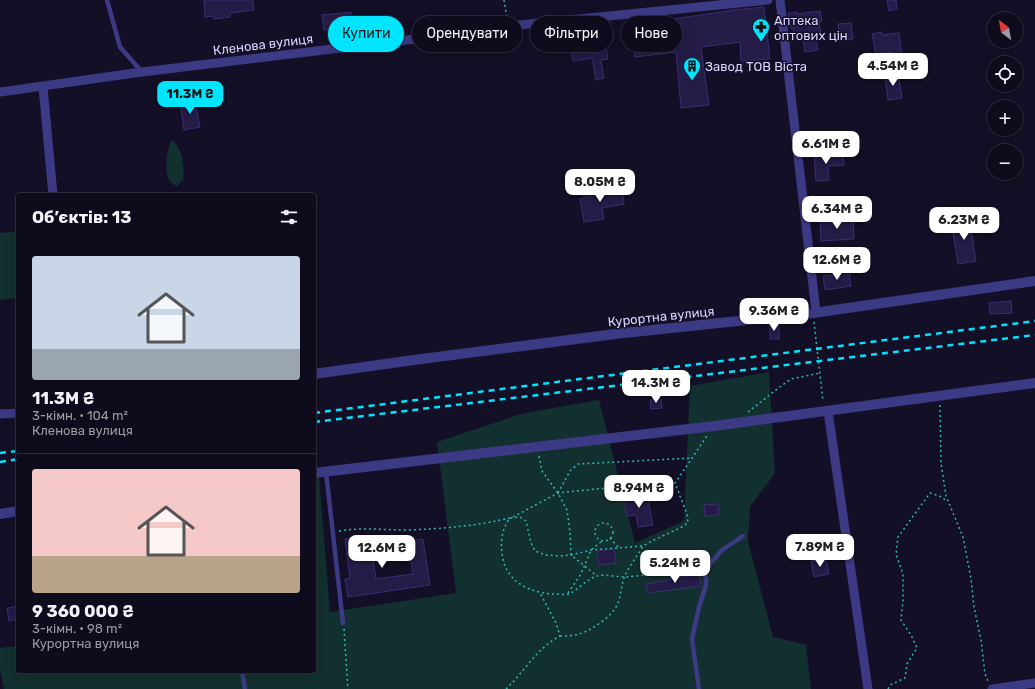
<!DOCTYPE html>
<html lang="uk">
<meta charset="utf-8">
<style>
body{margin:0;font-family:Rubik,sans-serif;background:#1c1929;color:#f1f3f6;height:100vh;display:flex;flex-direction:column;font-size:15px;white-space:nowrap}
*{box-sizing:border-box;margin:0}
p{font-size:13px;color:#9b9ba3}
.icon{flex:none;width:22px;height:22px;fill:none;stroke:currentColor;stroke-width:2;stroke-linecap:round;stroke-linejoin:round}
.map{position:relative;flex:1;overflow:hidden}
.details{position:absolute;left:16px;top:193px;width:300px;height:480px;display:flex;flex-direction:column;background:#0e0b1c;border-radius:4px;box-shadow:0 4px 16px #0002,0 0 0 1px #2e2b3b}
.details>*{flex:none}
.banner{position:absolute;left:328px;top:16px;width:380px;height:36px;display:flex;gap:8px}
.needle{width:26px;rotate:329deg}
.buttons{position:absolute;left:987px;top:12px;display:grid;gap:8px}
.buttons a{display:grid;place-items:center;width:36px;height:36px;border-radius:50%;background:#0e0b1c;box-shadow:0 4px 16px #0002,0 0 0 1px #2e2b3b;font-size:20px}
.price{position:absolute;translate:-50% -34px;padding:0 9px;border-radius:8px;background:#fff;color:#222;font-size:13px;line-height:26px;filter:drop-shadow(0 1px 2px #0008)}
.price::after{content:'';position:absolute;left:50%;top:24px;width:12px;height:9px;margin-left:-6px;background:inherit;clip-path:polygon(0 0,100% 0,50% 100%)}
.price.on{background:#00e5ff;color:#111}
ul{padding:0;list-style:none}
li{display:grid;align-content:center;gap:8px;height:212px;padding:0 16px}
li+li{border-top:1px solid #2e2b3b}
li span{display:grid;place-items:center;height:124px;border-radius:4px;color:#555}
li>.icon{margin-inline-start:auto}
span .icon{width:72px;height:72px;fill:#fffc;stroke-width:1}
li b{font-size:17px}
h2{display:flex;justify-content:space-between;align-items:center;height:48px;padding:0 16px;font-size:17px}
.pill{padding:0 14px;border-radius:18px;background:#0e0b1c;box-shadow:0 4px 16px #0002,0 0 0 1px #2e2b3b;font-size:14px;line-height:36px}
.pill.on{background:#00e5ff;color:#111}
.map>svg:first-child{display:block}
.green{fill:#12302f}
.building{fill:#241b47;stroke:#3b2d73}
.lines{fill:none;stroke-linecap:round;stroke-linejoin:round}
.path{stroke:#2fb8b0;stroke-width:1.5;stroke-dasharray:2 3;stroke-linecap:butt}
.service{stroke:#3d3a85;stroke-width:4.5}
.minor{stroke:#3d3a85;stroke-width:9}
.tertiary{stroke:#3d3a85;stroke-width:10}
.rail{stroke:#00e5ff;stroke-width:2.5;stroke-dasharray:6 5;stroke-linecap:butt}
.labels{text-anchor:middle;stroke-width:3;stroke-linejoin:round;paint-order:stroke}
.poi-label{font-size:13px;fill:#d9d4ff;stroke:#130f26;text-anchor:start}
.street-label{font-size:13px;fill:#d9d4ff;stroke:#130f26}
</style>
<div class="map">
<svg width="1035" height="689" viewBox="0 0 1035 689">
<rect width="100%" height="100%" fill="#130f26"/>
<g class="green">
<path d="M172,140C182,147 185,168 183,180L177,186C161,183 166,150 172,140Z"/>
<polygon points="18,231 18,298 0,300 0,233"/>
<polygon points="769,372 775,473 750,507 748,542 773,637 806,645 811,689 4,689 0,670 0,648 18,646 18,671 314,671 314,476 319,475 330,612 456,593 437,442 524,413 599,400 635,543 684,521 690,386"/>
</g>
<g class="building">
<polygon points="204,0 253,0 254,10 230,13 230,17 214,19 214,16 205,17"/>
<polygon points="887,0 896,0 897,9 889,11"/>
<polygon points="764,7 770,59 741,61 740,42 701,47 709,105 681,108 676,52 635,57 632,25 734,10"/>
<polygon points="820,11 822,21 819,22 821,34 815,34 818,50 805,52 803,39 795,40 793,28 791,28 788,13 797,12 797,14"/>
<polygon points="351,12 353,28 324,30 322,15"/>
<polygon points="851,23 853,39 840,41 838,24"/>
<polygon points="882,32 882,35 899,33 902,57 892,58 891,52 876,55 872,34"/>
<polygon points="604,38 608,59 601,60 604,78 596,80 592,58 573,61 570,44"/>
<polygon points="898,73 902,98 888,100 885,75"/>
<polygon points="194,99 200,127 184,130 180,101"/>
<polygon points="843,154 844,165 828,166 829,180 816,181 814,156"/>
<polygon points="622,187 624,204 602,208 604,219 584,222 580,199 584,198 584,193"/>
<polygon points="969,217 976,261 958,264 951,221"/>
<polygon points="853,219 854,239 821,241 820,220"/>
<polygon points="849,272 851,286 825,290 823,276"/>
<polygon points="1011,301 1012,313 990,314 989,303"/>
<rect x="770" y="326" width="9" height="13"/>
<polygon points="661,399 662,408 651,409 650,400"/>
<polygon points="647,493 653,525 638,527 636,515 627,516 624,497"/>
<polygon points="718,504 719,515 705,516 704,505"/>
<polygon points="369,535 376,579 413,574 408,541 423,539 430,585 348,597 345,579 350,578 345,539"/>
<polygon points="614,549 616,563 599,565 597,551"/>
<polygon points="826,559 829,574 814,577 811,561"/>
<polygon points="699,575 701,586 648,593 646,584 670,580 670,578"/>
<polygon points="18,606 18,619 9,621 7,608"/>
</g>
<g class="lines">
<g class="path">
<polyline points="504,0 507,18"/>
<polyline points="814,322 823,401"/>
<polyline points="940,405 941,463 946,496 963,537 971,579 974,607 981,640 985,674 988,681"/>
<polyline points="748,412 781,386 791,379 820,373"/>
<polyline points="539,456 542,471 558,493 567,510 570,532 571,555 597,576"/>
<polyline points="558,493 570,471 578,464 692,458"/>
<polyline points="513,517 558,493 596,489 675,483"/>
<circle cx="604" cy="532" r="9"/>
<path d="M339,531C363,527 382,530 406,530C441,529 476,526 510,518"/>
<polyline points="610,538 618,547"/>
<path d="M698,571C678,568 646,576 625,577C617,577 604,574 597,576C588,578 578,590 569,594C564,595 558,594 554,594C531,593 508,583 503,559C500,546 501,529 510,518L520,517L526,521L531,543L535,551L546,555L559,556L571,555L591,550L643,546L652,541L684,526L688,522L687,514L675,483L707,436"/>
<polyline points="568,593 581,574 591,550 602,541"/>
<polyline points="344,629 348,689"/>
<path d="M560,636C565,636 570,636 575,635C588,633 612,617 617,605C621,597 621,587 624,578C628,567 637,557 643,546"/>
<path d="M506,689C524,672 537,648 560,636L556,623L540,593"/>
<polyline points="888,689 890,685 905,678 907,664 917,648 911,635 901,620 903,600 903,574 896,554 898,537 930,493 942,497 947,502"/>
</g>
<g class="service">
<polyline points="107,0 120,47 142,72"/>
<polyline points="326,472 343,623"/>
<polyline points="242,671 245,689"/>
<polyline points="699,689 692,639 699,607 706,585 706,578 703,572 722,550 743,536"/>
</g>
<g class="minor">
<polyline points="780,0 816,312"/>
<polyline points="43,87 53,195"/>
<polyline points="0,92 142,72 415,39 509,26 768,0"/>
<polyline points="828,411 868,689"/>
<polyline points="0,414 18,413"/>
<polyline points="992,689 1035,683"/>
</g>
<g class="tertiary">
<polyline points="314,374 414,360 615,334 813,313 1035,281"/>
<polyline points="314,473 714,426 1035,383"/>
<polyline points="0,514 18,511"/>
</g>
<g class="rail">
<polyline points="314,413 1035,321"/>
<polyline points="314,422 1035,335"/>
<polyline points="0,453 18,451"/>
<polyline points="0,462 18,459"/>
</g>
</g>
<defs>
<g id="pharmacy-pin" transform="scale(0.9)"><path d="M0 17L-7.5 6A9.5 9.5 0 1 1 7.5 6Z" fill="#00e5ff" stroke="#130f26"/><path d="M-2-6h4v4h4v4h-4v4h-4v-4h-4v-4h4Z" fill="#111"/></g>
<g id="building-pin" transform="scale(0.9)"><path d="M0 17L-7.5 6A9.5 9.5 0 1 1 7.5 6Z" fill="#00e5ff" stroke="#130f26"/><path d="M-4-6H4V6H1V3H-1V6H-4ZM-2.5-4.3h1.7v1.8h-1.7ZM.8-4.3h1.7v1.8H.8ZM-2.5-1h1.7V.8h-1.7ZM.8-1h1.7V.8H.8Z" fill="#111"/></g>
</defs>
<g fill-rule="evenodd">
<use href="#pharmacy-pin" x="761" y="27"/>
<use href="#building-pin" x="692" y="66"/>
</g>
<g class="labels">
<g class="poi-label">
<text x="774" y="25">Аптека<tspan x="774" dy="15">оптових цін</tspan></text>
<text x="705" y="71">Завод ТОВ Віста</text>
</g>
<g class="street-label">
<text transform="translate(263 44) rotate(-7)" y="5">Кленова вулиця</text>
<text transform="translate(661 316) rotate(-6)" y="5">Курортна вулиця</text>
</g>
</g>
</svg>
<div class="buttons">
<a><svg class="needle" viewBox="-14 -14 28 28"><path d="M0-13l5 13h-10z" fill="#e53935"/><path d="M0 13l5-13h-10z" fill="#9b9ba3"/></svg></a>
<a><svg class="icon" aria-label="locate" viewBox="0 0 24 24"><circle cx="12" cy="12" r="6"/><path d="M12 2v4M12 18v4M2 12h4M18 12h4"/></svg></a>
<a>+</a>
<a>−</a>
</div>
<b class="price" style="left:893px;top:87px">4.54M ₴</b>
<b class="price on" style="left:190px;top:115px">11.3M ₴</b>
<b class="price" style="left:826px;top:165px">6.61M ₴</b>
<b class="price" style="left:600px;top:203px">8.05M ₴</b>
<b class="price" style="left:837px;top:230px">6.34M ₴</b>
<b class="price" style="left:964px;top:241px">6.23M ₴</b>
<b class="price" style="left:837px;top:281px">12.6M ₴</b>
<b class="price" style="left:774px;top:332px">9.36M ₴</b>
<b class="price" style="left:656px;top:404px">14.3M ₴</b>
<b class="price" style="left:639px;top:509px">8.94M ₴</b>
<b class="price" style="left:820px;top:568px">7.89M ₴</b>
<b class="price" style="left:382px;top:569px">12.6M ₴</b>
<b class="price" style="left:675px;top:584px">5.24M ₴</b>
<div class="banner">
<a class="pill on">Купити</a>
<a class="pill">Орендувати</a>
<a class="pill">Фільтри</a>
<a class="pill">Нове</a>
</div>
<section class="details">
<h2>Об’єктів: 13<svg class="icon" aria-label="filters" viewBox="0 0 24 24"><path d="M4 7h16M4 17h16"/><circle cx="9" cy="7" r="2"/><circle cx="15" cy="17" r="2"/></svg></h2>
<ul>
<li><span style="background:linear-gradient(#c9d6e8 75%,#9aa5b1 0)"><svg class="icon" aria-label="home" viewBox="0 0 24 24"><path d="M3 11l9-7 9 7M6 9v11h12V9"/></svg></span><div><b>11.3M ₴</b><p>3-кімн. · 104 m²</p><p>Кленова вулиця</p></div></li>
<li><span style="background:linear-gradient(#f6c9c9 70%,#b9a48a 0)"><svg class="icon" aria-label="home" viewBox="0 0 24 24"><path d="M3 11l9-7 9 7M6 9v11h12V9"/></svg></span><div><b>9 360 000 ₴</b><p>3-кімн. · 98 m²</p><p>Курортна вулиця</p></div></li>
</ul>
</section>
</div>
